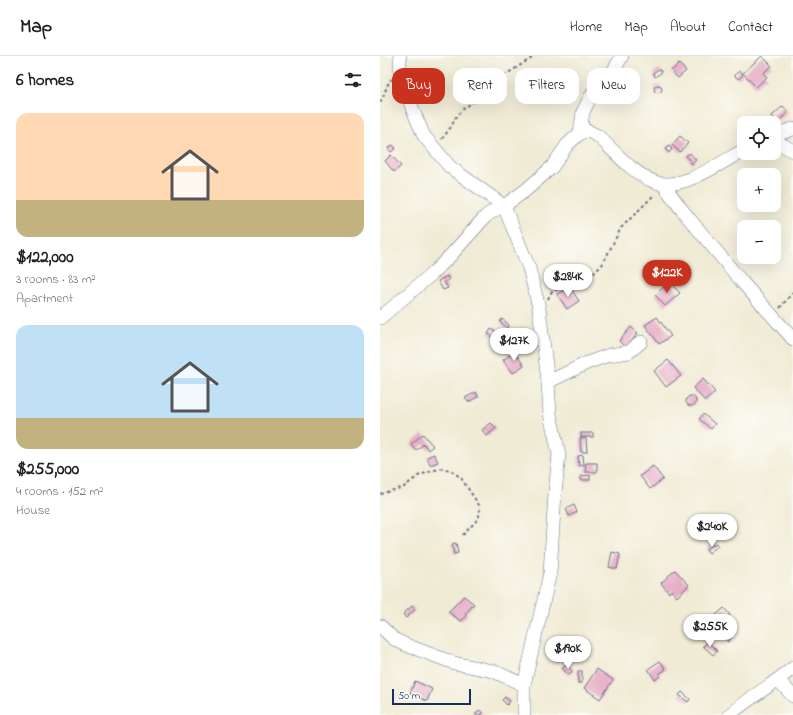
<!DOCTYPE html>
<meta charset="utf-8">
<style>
body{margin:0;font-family:"Indie Flower",sans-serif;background:#f2f2f2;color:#202124;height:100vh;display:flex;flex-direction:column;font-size:15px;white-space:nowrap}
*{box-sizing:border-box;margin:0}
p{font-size:13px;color:#757577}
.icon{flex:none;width:22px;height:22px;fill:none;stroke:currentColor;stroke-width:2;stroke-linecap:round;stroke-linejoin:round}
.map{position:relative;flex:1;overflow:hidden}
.side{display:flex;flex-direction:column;background:#fff;width:380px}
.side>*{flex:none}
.top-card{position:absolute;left:12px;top:12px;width:341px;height:36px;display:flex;gap:8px}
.controls{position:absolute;left:357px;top:60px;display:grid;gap:8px}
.controls a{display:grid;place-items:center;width:44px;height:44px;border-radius:8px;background:#fff;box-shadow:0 4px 16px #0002;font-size:20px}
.scale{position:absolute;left:12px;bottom:10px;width:79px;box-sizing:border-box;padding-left:4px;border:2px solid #1b2f5e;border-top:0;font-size:11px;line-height:14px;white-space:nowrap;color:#1b2f5e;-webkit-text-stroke:3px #fdfcf7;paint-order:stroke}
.price{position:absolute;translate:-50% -34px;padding:0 9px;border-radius:14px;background:#fff;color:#222;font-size:13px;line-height:26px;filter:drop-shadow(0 1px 2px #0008)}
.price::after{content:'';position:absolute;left:50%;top:24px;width:12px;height:9px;margin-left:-6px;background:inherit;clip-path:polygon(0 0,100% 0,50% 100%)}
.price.active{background:#c8321e;color:#fff}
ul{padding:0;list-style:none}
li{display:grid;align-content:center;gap:8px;height:212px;padding:0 16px}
li span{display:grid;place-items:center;height:124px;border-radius:12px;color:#555}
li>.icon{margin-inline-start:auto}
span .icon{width:72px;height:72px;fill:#fffc;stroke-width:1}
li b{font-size:17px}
h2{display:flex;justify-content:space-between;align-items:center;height:48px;padding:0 16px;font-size:17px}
.tag{padding:0 14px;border-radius:12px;background:#fff;box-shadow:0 4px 16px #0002;font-size:14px;line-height:36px}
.tag.active{background:#c8321e;color:#fff}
header{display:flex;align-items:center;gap:24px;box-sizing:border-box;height:56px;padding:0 20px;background:#fff;border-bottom:1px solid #e0e0e0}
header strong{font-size:19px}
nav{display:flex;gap:22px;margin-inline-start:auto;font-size:14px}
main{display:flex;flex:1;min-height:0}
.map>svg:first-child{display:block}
.building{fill:#e7aec6}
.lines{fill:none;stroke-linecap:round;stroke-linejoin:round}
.minor-casing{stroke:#667187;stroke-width:14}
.path{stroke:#667187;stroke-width:2;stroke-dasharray:3 3;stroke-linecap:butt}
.minor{stroke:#fff;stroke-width:13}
</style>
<header>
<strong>Map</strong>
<nav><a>Home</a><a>Map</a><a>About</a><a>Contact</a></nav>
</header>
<main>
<section class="side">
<h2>6 homes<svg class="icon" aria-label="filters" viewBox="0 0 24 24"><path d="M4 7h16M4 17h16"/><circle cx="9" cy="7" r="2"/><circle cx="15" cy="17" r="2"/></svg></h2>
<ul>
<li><span style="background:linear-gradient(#ffd9b3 70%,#c2b280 0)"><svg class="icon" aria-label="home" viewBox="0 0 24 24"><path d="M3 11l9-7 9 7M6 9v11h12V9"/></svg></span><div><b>$122,000</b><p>3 rooms · 83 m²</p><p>Apartment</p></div></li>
<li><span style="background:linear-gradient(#bfe0f5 75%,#c2b280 0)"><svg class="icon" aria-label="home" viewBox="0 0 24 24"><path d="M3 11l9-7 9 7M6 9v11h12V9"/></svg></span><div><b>$255,000</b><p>4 rooms · 152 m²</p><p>House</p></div></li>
</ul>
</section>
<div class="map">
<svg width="413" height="659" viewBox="0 0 413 659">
<rect width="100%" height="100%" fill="#fdfcf7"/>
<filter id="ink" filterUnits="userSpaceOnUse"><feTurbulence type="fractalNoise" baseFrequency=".025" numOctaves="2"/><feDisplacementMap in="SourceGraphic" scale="8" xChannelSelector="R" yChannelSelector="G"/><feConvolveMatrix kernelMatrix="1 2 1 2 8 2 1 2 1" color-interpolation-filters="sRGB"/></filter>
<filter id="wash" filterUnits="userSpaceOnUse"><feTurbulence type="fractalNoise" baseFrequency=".012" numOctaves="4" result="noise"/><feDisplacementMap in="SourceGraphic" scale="16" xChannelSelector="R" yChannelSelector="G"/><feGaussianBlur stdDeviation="0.9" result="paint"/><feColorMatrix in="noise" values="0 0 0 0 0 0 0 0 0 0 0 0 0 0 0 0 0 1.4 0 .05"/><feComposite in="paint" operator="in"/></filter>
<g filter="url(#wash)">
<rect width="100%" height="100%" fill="#f0ebd4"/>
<g id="blocks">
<g class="building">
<polygon points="382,0 392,10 383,17 387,21 376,31 363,17"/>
<polygon points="299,8 306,15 298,22 291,15"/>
<polygon points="279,13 282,16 275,21 273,17"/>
<polygon points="360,15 363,19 358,23 354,19"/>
<circle cx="278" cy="33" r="4"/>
<polygon points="403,50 408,56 398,66 392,60"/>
<polygon points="300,80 308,87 300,96 292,89"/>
<polygon points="12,89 16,92 11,96 8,93"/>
<polygon points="289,90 292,93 289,97 285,93"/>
<polygon points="310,97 316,104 312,108 306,100"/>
<polygon points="11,99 21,110 14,116 5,105"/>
<polygon points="67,220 69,224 64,226 68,232 63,234 58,225"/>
<polygon points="289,226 300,237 285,250 275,239"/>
<polygon points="190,231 199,245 187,253 177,238"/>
<polygon points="277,261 291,280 279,288 265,269"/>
<polygon points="122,263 129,269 127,272 120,266"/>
<polygon points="251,271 258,277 246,292 239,285"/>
<polygon points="111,273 118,277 115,282 108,278"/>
<polygon points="134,296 144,309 133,317 123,304"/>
<polygon points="288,304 301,320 286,331 274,315"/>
<polygon points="323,323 335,336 325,345 313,332"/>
<polygon points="96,336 98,341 88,346 85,342"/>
<circle cx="311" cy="345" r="5"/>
<polygon points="323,358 335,368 331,373 319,363"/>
<polygon points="111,367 116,372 107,380 102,374"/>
<rect x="201" y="377" width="12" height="4"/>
<polygon points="43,378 53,390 48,394 44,388 36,394 31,388"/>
<polygon points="200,382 206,382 207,396 201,396"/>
<polygon points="54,398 58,406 50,409 47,401"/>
<polygon points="203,399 204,409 199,410 198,400"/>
<polygon points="206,407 217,407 217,416 205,416"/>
<polygon points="273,410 283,423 270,433 260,420"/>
<polygon points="210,419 210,424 201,424 201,420"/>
<polygon points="194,449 197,456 189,460 186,453"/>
<polygon points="76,487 78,497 74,498 72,488"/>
<polygon points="336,487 338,490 329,497 326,493"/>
<polygon points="232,496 240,498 237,513 229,511"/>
<polygon points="295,514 309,529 297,541 291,534 289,537 281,527"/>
<polygon points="84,540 94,548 85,558 87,560 81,565 68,556"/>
<polygon points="32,550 35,554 26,562 23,558"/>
<polygon points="344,552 350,559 345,563 342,560 339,562 336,559"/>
<polygon points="329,565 338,577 332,581 330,579 327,581 323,574 325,572 323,569"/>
<polygon points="347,576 352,581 348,586 342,580"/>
<polygon points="190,584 204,588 202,597 187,593"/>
<polygon points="328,586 337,595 333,599 323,590"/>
<polygon points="180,591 189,600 183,605 180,603 177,605 171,599"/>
<polygon points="280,605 286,613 279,618 280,620 275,624 268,613"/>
<polygon points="187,609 193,616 188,619 182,612"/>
<polygon points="217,613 233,624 220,643 204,632"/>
<rect x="198" y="615" width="4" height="12"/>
<polygon points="35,625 52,633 47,645 30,637"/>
<polygon points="302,636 310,643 308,646 299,639"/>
<polygon points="125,641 130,645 127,649 122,644"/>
<polygon points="99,654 103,657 101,659 95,659"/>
</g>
</g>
</g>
<g filter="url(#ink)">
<use href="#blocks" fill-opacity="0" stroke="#667187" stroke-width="1"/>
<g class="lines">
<g class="minor-casing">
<g id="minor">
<polyline points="20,0 20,13 32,52 44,80 70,111 124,150 149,212 159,252 168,326 170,358 179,398 175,437 170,517 144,629 144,659"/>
<polyline points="200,77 203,56 211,40 234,14 242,0"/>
<polyline points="394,79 413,73"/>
<polyline points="394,84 413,95"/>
<polyline points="283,128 302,154 362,226 413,283"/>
<path d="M0,262L53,217L71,199L105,161L113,155L124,150L146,134L172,111L187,89L200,77L208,75L218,80C235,96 252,117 275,126C300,136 342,106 364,94"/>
<polyline points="168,326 207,307 229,299 249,296 261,286"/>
<polyline points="0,570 14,583 26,589 74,607 113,615 144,629"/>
<polyline points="398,624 413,640"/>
<path d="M349,659C369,642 392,629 413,612"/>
</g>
</g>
<g class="path">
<path d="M0,46C6,39 5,29 12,23"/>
<polyline points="62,83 71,71 76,61 84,52 95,45 117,24 155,0"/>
<polyline points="168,243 172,235 205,224 214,217 222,209 241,172 275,138"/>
<polyline points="400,252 413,236"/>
<polyline points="0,438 24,431 38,420 51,415 63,412 72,415 81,422 99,449 100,456 98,463 81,481"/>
</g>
<use href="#minor" class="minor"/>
</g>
</g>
</svg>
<div class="controls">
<a><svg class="icon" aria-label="locate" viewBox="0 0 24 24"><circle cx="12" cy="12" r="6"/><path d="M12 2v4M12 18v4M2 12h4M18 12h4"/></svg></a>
<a>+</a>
<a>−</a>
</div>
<div class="scale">50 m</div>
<b class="price active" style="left:287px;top:238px">$122K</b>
<b class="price" style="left:188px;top:242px">$284K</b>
<b class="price" style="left:134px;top:306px">$127K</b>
<b class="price" style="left:332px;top:492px">$240K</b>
<b class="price" style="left:330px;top:592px">$255K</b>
<b class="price" style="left:188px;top:614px">$190K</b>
<div class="top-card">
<a class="tag active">Buy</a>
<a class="tag">Rent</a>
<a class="tag">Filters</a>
<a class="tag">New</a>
</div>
</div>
</main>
